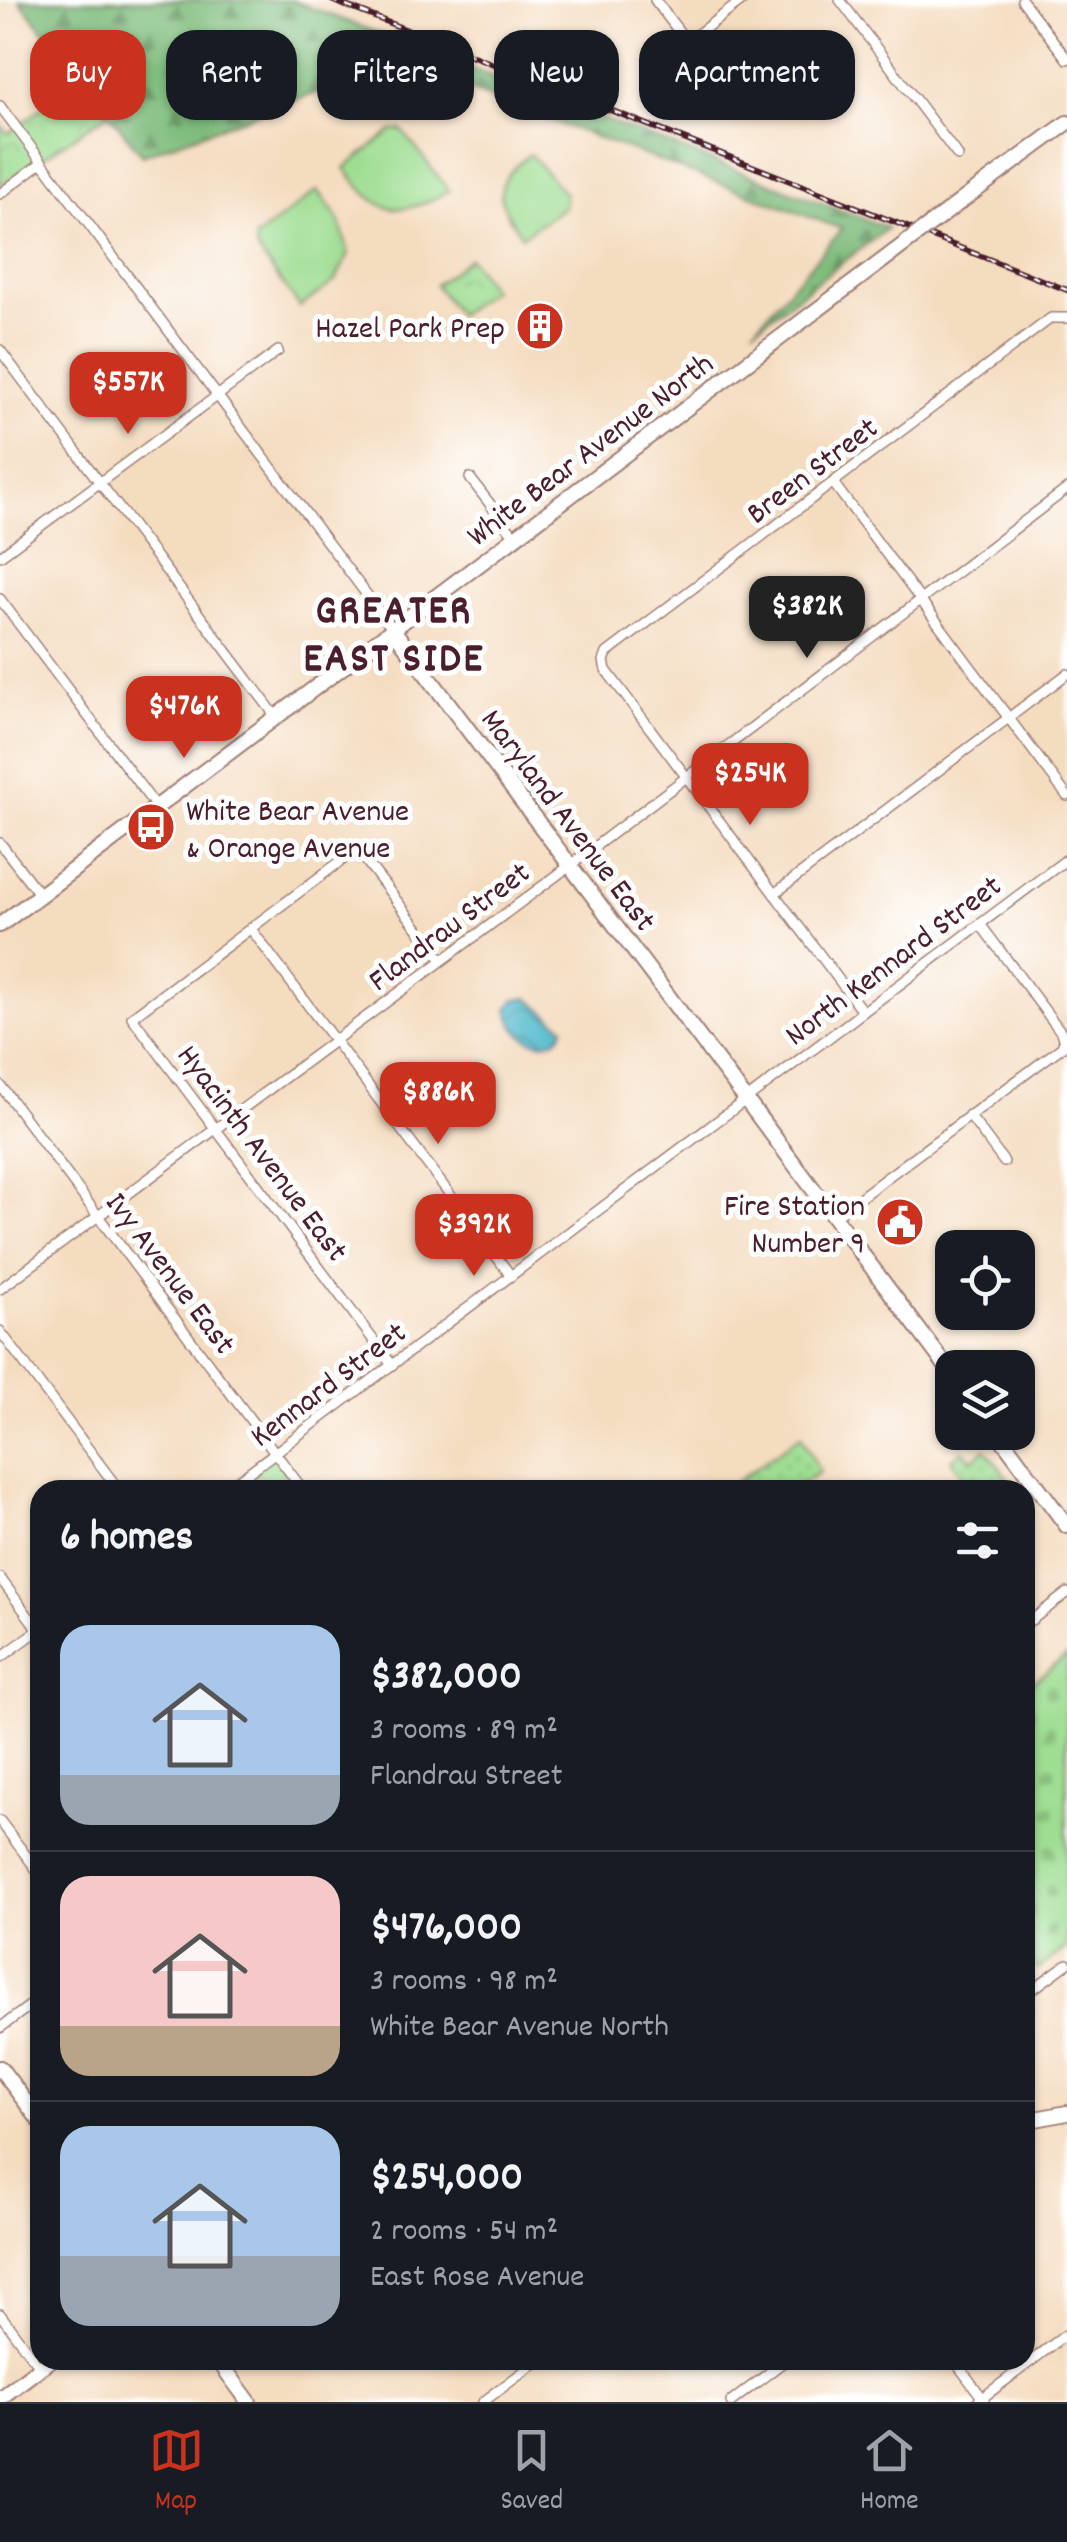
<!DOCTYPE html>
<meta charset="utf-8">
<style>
body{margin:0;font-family:Dekko,sans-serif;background:#242831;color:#f1f3f6;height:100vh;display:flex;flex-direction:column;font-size:38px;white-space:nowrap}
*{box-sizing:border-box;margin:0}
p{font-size:32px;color:#9ea1a6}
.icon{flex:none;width:55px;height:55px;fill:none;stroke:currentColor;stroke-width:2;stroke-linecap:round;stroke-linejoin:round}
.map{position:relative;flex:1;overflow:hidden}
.panel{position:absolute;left:30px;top:1480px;width:1005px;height:890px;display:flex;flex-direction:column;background:#171b24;border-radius:30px;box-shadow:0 2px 8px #0004}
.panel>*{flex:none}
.guide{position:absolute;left:30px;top:30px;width:1008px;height:90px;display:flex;gap:20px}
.controls{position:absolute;left:935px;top:1230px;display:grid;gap:20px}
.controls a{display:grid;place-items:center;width:100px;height:100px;border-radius:20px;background:#171b24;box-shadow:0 2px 8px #0004;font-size:50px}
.price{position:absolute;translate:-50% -85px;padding:0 22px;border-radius:20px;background:#c8321e;color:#fff;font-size:32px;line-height:65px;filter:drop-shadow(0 2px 5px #0008)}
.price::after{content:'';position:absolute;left:50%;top:60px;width:30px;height:22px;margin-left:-15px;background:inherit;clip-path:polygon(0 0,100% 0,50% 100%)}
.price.on{background:#222;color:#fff}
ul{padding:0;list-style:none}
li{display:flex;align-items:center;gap:30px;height:250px;padding:0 30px}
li+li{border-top:2px solid #363941}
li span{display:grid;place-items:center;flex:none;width:280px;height:200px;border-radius:30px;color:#555}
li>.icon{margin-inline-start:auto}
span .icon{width:120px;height:120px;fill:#fffc;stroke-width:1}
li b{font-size:42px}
h2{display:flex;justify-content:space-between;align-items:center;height:120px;padding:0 30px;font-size:42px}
.tag{padding:0 35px;border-radius:30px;background:#171b24;box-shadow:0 2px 8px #0004;font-size:35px;line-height:90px}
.tag.on{background:#c8321e;color:#fff}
.tabs{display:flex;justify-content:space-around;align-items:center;height:140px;border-top:2px solid #363941;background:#171b24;font-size:28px;color:#9ea1a6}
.tabs a{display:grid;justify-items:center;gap:5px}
.tabs .on{color:#c8321e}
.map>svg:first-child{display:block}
.grass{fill:url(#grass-dots);stroke:#747e5e;stroke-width:2.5}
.forest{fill:url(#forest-firs);stroke:#646e54;stroke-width:2.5}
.cemetery{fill:url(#cemetery-stones);stroke:#747e5e;stroke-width:2.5}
.park{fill:url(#park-crowns);stroke:#747e5e;stroke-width:2.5}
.pitch{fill:#9edd92;stroke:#747e5e;stroke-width:2.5}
.water{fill:url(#water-waves);stroke:#4c6c7b;stroke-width:2.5}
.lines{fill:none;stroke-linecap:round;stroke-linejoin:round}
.street-casing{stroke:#9f7e75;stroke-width:12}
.secondary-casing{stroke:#9f7e75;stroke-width:18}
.street{stroke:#fff;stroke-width:9}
.secondary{stroke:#fff;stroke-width:14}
.rail-casing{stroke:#4a1f2b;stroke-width:6}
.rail{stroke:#fff;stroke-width:2.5;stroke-dasharray:8;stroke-linecap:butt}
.secondary-bridge-casing{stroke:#9f7e75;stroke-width:18;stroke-linecap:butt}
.secondary-bridge{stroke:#fff;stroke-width:14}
.labels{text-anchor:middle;stroke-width:10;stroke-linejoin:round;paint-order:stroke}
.poi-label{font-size:32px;fill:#4a1f2b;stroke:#fff;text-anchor:end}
.street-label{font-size:32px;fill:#4a1f2b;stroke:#fff}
.district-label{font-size:42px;font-weight:bold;letter-spacing:2.5px;fill:#4a1f2b;stroke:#fff}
</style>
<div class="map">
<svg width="1067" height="2402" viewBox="0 0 1067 2402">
<defs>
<pattern id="grass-dots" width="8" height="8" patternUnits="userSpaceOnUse" patternTransform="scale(2.5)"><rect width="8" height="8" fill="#9edd92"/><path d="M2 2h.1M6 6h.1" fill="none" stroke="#8abd7e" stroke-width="1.8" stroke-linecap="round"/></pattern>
<pattern id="forest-firs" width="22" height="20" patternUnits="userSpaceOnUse" patternTransform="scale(2.5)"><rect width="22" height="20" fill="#7ebc7c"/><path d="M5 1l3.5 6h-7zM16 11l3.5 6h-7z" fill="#699866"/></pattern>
<pattern id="cemetery-stones" width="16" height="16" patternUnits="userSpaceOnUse" patternTransform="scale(2.5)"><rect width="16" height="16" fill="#9edd92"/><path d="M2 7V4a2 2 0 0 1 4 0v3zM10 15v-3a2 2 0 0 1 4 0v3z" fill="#8abd7e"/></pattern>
<pattern id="park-crowns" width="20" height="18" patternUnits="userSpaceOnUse" patternTransform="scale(2.5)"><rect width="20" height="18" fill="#9edd92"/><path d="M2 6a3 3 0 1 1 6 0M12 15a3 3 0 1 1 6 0" fill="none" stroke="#8abd7e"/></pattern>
<pattern id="water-waves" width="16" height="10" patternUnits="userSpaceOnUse" patternTransform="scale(2.5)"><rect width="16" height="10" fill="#4eb8cb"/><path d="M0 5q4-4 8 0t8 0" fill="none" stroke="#4395a5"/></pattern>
</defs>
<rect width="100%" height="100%" fill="#fff"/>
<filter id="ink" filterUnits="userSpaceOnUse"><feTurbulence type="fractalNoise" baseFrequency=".01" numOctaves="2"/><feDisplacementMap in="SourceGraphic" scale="20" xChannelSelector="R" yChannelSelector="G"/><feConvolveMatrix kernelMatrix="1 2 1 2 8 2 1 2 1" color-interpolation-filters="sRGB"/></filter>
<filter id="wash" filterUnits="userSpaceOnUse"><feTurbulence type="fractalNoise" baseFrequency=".0048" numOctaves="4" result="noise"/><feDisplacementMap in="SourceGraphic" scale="40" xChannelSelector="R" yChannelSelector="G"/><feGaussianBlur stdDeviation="2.25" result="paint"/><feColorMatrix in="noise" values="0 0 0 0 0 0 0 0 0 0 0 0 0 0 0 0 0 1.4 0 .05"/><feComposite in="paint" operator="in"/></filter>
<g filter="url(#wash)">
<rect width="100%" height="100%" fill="#f4dcbf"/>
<g class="grass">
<polygon points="801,1435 820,1472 791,1490 787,1486 781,1490 741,1490 735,1483"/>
<polygon points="985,1449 1017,1490 975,1490 951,1460 963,1450 972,1460"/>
</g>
<polygon class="forest" points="19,0 291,0 888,228 754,329 842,229 440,79 382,75 300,98 142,155"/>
<polygon class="cemetery" points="1067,1656 1067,1947 1038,1969 1025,1951 1025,1688"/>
<g class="park">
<polygon points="81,78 109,113 0,186 0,124 8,134"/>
<polygon points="469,258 492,289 458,315 435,285"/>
<polygon points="275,1452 303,1490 226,1490"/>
</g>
<g class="pitch">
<path d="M402,130L449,191C397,219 379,216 345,168L392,131Z"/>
<path d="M530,154L565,194L564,207L522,236C494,198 492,184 530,154Z"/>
<polygon points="318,190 340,222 349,254 335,281 300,307 256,248 256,237"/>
</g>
<path class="water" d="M528,998L564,1027C556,1052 525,1044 513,1024C510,1020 510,1014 508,1009L514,1000Z"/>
</g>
<g filter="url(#ink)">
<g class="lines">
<g class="street-casing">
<g id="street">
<polyline points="655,0 687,42 743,0"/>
<polyline points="840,0 958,156"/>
<polyline points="1022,0 1067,59"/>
<polyline points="0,106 394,631"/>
<polyline points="0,194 41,163"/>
<polyline points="0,350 277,718"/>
<polyline points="470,478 516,538"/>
<polyline points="834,484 1067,796"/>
<polyline points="0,556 278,351"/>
<polyline points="0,599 157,808"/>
<polyline points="0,843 40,895"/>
<polyline points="774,894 1067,674"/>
<polyline points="251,929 511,1276"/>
<polyline points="863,1012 606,670 604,661 607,653 1051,318 1067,318"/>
<polyline points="0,1085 303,1490"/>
<polyline points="969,1115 1004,1162"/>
<polyline points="834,1217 1062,1047 1064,1042 1061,1032 980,924"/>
<polyline points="0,1289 556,876 1067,489"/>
<polyline points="0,1331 119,1490"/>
<polyline points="392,1365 132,1017 357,849 442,960"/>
<polyline points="225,1490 1067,859"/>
<polyline points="0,1578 40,1632"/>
<polyline points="1025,1625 1067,1593"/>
<polyline points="0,1658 40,1629"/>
<polyline points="0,1821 40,1874"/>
<polyline points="1025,1995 1067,1964"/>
<polyline points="0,2028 40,1998"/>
<polyline points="0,2314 40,2368"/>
<polyline points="954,2360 984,2400"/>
<polyline points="483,2402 539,2360"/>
<polyline points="731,2402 786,2360"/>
<polyline points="977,2402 1067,2334"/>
</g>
</g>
<g class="secondary-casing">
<g id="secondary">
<polyline points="960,202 1067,123"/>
<polyline points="394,631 952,1374"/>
<polyline points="0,925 894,252"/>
<polyline points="997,1432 1067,1526"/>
<polyline points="0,2068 40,2121"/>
<polyline points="1025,2121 1067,2113"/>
<polyline points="218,2360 249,2402"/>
<polyline points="0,2398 50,2360"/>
</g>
</g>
<use href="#street" class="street"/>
<use href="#secondary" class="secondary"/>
<g class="rail-casing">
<polyline id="rail" points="331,0 1067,290"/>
</g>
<use href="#rail" class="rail"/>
<g class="secondary-bridge-casing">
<polyline id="secondary-bridge" points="894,252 960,202"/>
</g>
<use href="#secondary-bridge" class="secondary-bridge"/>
</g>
</g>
<defs>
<g id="building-disc" transform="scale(2.5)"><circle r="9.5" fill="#c8321e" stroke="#fff"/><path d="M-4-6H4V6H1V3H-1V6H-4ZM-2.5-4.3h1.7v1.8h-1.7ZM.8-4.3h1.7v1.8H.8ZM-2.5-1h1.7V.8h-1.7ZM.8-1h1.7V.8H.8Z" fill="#fff"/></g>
<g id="bus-disc" transform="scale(2.5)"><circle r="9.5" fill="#c8321e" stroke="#fff"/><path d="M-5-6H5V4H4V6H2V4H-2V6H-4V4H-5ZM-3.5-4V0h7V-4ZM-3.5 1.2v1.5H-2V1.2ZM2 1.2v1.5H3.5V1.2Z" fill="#fff"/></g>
<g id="civic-disc" transform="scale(2.5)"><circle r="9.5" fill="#c8321e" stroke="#fff"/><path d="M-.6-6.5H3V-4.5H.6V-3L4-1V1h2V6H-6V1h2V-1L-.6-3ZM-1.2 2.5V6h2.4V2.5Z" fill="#fff"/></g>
</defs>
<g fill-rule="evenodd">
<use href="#building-disc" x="540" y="326"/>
<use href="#bus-disc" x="151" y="827"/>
<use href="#civic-disc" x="900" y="1222"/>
</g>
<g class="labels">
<g class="poi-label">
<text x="505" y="337">Hazel Park Prep</text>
<text x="186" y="820" text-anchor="start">White Bear Avenue<tspan x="186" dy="37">&amp; Orange Avenue</tspan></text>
<text x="865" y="1215">Fire Station<tspan x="865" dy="37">Number 9</tspan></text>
</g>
<g class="street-label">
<text transform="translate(589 448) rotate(-37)" y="11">White Bear Avenue North</text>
<text transform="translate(811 469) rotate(-37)" y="11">Breen Street</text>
<text transform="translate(570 819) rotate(53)" y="11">Maryland Avenue East</text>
<text transform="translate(448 925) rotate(-37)" y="11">Flandrau Street</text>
<text transform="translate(892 959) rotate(-37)" y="11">North Kennard Street</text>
<text transform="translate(264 1152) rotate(53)" y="11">Hyacinth Avenue East</text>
<text transform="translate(172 1272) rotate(53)" y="11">Ivy Avenue East</text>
<text transform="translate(327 1383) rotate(-37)" y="11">Kennard Street</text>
</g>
<g class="district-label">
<text x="394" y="622">GREATER<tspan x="394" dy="48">EAST SIDE</tspan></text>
</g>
</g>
</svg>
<div class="controls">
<a><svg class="icon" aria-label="locate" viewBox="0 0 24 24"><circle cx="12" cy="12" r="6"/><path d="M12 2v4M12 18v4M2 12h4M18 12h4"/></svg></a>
<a><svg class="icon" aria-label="layers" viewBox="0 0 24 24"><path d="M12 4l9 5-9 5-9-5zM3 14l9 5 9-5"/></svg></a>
</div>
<b class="price" style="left:128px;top:437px">$557K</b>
<b class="price on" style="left:807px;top:661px">$382K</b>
<b class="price" style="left:184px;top:761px">$476K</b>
<b class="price" style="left:750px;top:828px">$254K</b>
<b class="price" style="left:438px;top:1147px">$886K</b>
<b class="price" style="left:474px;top:1279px">$392K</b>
<div class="guide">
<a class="tag on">Buy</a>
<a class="tag">Rent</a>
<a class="tag">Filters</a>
<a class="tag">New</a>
<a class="tag">Apartment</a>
</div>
<section class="panel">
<h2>6 homes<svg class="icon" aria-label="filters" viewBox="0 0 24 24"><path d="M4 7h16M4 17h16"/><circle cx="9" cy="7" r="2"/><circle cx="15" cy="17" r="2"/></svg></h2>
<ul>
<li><span style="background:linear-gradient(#a9c7e8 75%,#9aa5b1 0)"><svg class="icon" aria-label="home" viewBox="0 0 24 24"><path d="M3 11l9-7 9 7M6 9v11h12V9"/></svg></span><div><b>$382,000</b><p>3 rooms · 89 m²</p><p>Flandrau Street</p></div></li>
<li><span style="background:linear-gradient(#f6c9c9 75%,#b9a48a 0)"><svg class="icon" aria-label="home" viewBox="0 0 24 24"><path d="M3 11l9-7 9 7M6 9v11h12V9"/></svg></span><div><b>$476,000</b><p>3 rooms · 98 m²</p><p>White Bear Avenue North</p></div></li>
<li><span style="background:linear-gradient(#a9c7e8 65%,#9aa5b1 0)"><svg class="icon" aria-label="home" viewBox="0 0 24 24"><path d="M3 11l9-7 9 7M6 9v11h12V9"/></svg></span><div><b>$254,000</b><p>2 rooms · 54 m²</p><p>East Rose Avenue</p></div></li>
</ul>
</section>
</div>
<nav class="tabs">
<a class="on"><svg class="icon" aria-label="map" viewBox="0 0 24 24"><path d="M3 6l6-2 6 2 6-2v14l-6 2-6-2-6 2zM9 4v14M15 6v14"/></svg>Map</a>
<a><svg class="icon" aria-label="saved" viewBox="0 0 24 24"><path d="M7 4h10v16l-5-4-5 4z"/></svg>Saved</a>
<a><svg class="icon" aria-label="home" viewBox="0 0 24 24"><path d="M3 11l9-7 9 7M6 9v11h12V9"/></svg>Home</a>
</nav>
